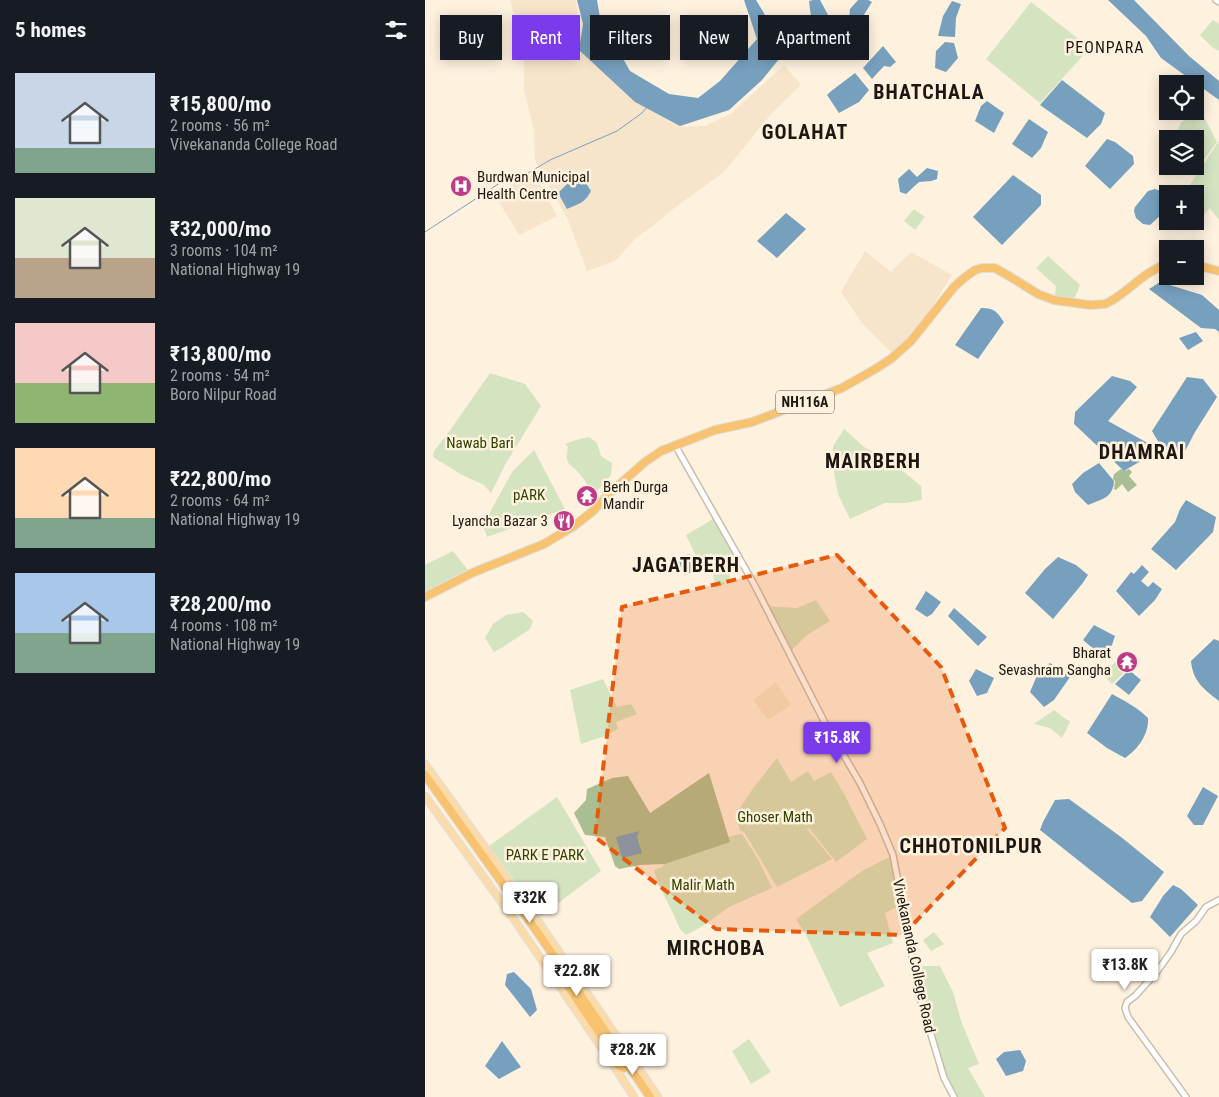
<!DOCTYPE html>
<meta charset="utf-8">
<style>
body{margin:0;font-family:"Roboto Condensed",sans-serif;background:#242831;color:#f1f3f6;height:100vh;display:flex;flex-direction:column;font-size:19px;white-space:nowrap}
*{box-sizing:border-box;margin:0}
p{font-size:16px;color:#9ea1a6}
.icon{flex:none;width:28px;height:28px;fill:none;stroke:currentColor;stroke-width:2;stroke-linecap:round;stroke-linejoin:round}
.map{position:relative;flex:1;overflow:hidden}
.panel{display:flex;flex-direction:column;background:#171b24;width:425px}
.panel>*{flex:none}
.hud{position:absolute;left:15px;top:15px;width:475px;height:45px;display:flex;gap:10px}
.controls{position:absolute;left:734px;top:75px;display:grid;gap:10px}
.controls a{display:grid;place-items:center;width:45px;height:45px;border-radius:0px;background:#171b24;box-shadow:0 2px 12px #0003;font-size:25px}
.price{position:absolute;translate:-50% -42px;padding:0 11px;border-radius:5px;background:#fff;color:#222;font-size:16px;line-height:32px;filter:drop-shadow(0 1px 2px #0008)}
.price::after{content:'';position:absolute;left:50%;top:30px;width:15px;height:11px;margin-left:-8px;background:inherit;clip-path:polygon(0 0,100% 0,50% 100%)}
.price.selected{background:#7c3aed;color:#fff}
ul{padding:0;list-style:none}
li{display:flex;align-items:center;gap:15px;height:125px;padding:0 15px}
li span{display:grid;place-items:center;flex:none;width:140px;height:100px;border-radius:0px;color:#555}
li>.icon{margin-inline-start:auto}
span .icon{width:60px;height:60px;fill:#fffc;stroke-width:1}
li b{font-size:21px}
h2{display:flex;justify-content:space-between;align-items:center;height:60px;padding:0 15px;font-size:21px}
.chip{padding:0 18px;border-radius:0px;background:#171b24;box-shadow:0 2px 12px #0003;font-size:18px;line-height:45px}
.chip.selected{background:#7c3aed;color:#fff}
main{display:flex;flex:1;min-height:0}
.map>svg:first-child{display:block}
.built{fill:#f7e5cb}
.green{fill:#d4e4c1}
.forest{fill:#aabe93}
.water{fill:#77a0be}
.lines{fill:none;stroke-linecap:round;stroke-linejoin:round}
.stream{stroke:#77a0be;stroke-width:1}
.minor-casing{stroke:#cabeab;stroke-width:8}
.major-casing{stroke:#dfdfde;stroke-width:9}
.highway-casing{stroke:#dfdfde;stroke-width:10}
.minor{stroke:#fff;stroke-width:5}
.major{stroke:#fbdbaa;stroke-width:7}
.highway{stroke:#f8c371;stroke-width:8}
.marked{fill:#e8590c;fill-opacity:0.2;stroke:#e8590c;stroke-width:4;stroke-dasharray:10 6;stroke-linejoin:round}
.labels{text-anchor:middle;stroke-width:5;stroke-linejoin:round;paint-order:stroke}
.shield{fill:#fef1de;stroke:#60594e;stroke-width:1}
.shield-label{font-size:14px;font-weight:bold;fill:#1d1811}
.poi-label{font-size:15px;fill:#1d1811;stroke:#fef1de;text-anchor:start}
.park-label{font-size:15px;fill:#2e4400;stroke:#fef1de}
.street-label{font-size:15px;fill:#1d1811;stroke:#fef1de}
.neighbourhood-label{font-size:16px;letter-spacing:1px;fill:#1d1811;stroke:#fef1de}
.district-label{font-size:20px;font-weight:bold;letter-spacing:1px;fill:#1d1811;stroke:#fef1de}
</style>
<main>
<section class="panel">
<h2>5 homes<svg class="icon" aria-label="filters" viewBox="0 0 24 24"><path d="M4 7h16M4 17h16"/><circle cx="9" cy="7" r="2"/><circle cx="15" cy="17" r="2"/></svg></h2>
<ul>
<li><span style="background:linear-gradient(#c9d6e8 75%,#7fa58c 0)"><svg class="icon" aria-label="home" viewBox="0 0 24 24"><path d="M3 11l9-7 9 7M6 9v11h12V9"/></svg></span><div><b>₹15,800/mo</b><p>2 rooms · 56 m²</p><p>Vivekananda College Road</p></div></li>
<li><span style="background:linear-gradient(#dfe7d0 60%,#b9a48a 0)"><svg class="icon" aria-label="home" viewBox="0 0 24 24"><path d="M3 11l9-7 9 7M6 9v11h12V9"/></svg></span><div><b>₹32,000/mo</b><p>3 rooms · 104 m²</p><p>National Highway 19</p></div></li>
<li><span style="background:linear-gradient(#f6c9c9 60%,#8fb573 0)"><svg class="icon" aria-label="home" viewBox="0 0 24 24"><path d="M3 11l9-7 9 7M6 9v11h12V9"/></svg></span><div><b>₹13,800/mo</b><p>2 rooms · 54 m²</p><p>Boro Nilpur Road</p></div></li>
<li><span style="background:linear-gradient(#ffd9b3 70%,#7fa58c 0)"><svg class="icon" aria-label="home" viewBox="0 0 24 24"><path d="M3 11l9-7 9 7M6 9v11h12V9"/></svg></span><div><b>₹22,800/mo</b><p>2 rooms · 64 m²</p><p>National Highway 19</p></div></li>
<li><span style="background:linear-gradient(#a9c7e8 60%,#7fa58c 0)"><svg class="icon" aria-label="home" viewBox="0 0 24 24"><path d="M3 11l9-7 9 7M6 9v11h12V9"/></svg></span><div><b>₹28,200/mo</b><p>4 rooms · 108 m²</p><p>National Highway 19</p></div></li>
</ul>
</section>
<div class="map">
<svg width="794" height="1097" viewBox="0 0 794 1097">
<rect width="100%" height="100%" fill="#fef1de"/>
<g class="built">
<polygon points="85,0 151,0 157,43 244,121 261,127 280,126 307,113 359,65 376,85 347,113 299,172 248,209 229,225 212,237 190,261 162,271 144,222 110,160 109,131 99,90 99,54"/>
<polygon points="110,173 132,216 94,235 69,194"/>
<polygon points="440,251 466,272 486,252 527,275 498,321 486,335 467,353 437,323 416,292"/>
<polygon points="351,682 366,705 343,720 328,700"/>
</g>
<g class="green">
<polygon points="606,2 660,44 663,50 615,103 561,59"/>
<polygon points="788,20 794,24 794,51 788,48 775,35"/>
<polygon points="772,108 780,119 792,142 773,168 770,157 770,139 757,139 753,129 756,123 768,111 770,111"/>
<polygon points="794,141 794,220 785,208 776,218 770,214 770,194 765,194 764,186"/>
<polygon points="489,209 500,217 490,230 479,221"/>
<polygon points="623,256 655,285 649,300 630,295 631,286 611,268"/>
<polygon points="65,373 100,384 116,406 81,463 66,493 59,485 37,475 8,457 9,451 26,429"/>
<polygon points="419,429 439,447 463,459 496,486 497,500 481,503 460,503 425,519 413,494 408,467 408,446"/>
<path d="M164,437L172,443L176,456L187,463L186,475L168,495C164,488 160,480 155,474C145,462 139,466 143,447L140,444L151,440Z"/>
<polygon points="109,450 140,509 62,537 58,525 87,472"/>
<polygon points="290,518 316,560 304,559 305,578 295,587 290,588 286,553 273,560 261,535"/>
<polygon points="28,551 45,573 0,596 0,565"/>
<polygon points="391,600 405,621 382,635 364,653 340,606 372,608"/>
<polygon points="98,612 108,621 105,629 78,647 69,652 60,638 68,624 81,615"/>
<polygon points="694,659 703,669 687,684 677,674"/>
<polygon points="178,679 192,707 206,704 212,714 191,722 193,729 177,737 156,744 145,690"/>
<polygon points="629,710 645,722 637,738 625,728 609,724"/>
<polygon points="352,758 366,782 383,771 389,781 406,772 418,792 442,839 411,862 384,828 382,829 407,859 352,887 319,832 315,831 311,814 329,787"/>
<polygon points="132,797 176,871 116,916 64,846"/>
<path d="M317,834L333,859L347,888L304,907L278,926L261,935L255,929L247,911L235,888L229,870L237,867L238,865C245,862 253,859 260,856C279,847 297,836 317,834Z"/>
<polygon points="466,856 472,907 460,913 468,943 442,953 460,986 415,1007 381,935 371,919 437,871"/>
<polygon points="509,932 519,944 506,951 498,940"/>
<polygon points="489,966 515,966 529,994 527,995 529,995 536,1021 554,1064 543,1068 560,1097 530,1097 521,1078 505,1031"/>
<polygon points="324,1039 346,1072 326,1084 307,1051"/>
</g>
<g class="forest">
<polygon points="696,469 700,471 704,469 707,472 704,476 712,485 703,492 697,484 691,490 689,489 690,481 688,479 689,474"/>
<polygon points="284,773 305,842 240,864 215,865 194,869 190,866 180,837 160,835 149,813 161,800 162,789 187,778 203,776 225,813"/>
</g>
<g class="water">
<polygon points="152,0 172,0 175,18 205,71 244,94 273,98 295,81 332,39 319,0 331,0 357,43 354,59 337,80 304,110 255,126 210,102 154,50 158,24"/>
<polygon points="388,0 395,0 408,24 388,33 384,1"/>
<polygon points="433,0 443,0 447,2 435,21 424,20 425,9"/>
<polygon points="683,0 709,0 764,56 794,81 794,100 736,58 721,36"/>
<polygon points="527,1 536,4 531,18 530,37 513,36 518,16"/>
<polygon points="520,42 529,43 533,58 521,72 510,68 511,51"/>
<polygon points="458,46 471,62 465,67 459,66 447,79 438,68"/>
<polygon points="430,73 444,90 434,102 414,113 402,95 405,92"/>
<polygon points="637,80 680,113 676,124 662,138 615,105"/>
<polygon points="562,101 579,113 569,133 550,121 556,106"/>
<polygon points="604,119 623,132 616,148 607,158 587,144"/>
<polygon points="682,139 690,142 708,156 709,164 685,189 660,166"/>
<polygon points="502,168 513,171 512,179 506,181 494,182 481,194 475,192 473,179 484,169 492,177"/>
<polygon points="588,175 616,195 616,205 577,245 548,217"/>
<path d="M159,180L166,191C160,203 153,204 142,209L133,193L145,181Z"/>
<path d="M730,189C756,196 737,215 725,225L718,224L711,218L709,211L710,207L723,191Z"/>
<polygon points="361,213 381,229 352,258 332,241"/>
<polygon points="735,282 777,295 794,310 794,332 790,329 776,328 724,289"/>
<path d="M556,308C570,308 572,312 579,322L553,359L530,345Z"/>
<polygon points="771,332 778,341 763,350 754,338"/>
<path d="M687,376L705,381L712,387L683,421L728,446C732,451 730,455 727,459H719L699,471L649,424L650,412Z"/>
<polygon points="762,377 778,379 792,397 770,432 758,455 734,443 727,431"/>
<path d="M674,463L689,481C688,498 677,499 663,505L650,492L647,484L658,473Z"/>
<polygon points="761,500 791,517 788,532 751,570 726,549 750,522 755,509"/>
<polygon points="265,554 271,561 272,568 269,571 260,575 258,573 255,573 252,568 250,568 250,563 253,560 255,560 256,558 259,558 261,555"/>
<polygon points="633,557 651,565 663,575 657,584 628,619 600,593 620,569"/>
<polygon points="717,565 724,572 716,581 723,587 728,582 737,589 730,600 714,616 691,591 706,572 709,574"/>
<polygon points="501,591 516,602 507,614 502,617 490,609"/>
<polygon points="529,608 562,637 553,646 523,616"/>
<polygon points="669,625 690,636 687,645 677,656 658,640"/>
<path d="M789,639L794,641V701C779,689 768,682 766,661Z"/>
<polygon points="625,663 645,677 629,700 619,707 605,692 613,673"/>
<polygon points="551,669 569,678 562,693 552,696 544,681"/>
<polygon points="704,670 716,680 704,695 690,684"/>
<path d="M687,694C700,701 713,708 723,718C724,734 713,749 700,758L682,748L662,733Z"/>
<polygon points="778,787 793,796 778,825 769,825 762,816"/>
<polygon points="644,799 696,837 739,872 717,901 707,903 615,830 618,822 630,800"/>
<polygon points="214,831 212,837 217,853 197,858 191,837"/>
<polygon points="748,885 756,889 773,905 745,937 725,917 738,896"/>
<polygon points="89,972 106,989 112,1010 105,1017 80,985 82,974"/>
<polygon points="77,1041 96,1067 74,1079 60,1066"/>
<polygon points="595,1050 601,1061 598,1071 581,1076 571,1059 579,1052"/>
</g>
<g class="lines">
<polyline class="stream" points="0,232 84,177 105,172 125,160 192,131 217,113 222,107"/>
<g class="minor-casing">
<g id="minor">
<polyline points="791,0 794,2"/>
<polyline points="250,445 329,584 401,725 435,783 455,824 468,855 495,998 519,1078 529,1097"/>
<polyline points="761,1097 703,1017 700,1008 702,1002 710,996 731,973 746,952 756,934 771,921 781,907 794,900"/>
</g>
</g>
<g class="major-casing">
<g id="major">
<polyline points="0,764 115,924 233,1097"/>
<polyline points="0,796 86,915 187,1063 209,1097"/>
</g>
</g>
<g class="highway-casing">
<g id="highway">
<polyline points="770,265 794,271"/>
<path d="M0,597L47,573L119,544L149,526L168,511L186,492L220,462L236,451L290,430L327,422L391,398L417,388L452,368L467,358L486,341L529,287L539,278L550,270L557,268H570L584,276L613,294L629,300L665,305L680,304L686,301C706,289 720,271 742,264"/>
<polyline points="0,775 113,933 225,1097"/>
<polyline points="141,983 186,1050"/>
<polyline points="183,1058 199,1068"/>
</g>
</g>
<use href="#minor" class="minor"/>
<use href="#major" class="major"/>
<use href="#highway" class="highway"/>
</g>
<path class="marked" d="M412,555L516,667L580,828L478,935L291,929L170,837L197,607Z"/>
<defs>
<g id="hospital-disc" transform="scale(1.125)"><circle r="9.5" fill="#be3c85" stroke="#fef1de"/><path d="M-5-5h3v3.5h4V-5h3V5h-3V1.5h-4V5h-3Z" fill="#fff"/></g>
<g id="temple-disc" transform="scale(1.125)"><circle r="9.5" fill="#be3c85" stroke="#fef1de"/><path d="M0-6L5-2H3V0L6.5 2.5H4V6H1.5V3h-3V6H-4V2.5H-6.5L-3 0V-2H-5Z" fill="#fff"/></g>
<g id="restaurant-disc" transform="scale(1.125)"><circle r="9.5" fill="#be3c85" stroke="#fef1de"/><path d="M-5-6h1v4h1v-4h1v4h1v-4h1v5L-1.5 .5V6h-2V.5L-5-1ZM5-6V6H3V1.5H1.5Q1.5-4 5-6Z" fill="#fff"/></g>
</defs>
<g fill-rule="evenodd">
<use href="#hospital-disc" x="36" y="186"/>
<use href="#temple-disc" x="162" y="496"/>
<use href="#restaurant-disc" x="139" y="521"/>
<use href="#temple-disc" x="702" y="662"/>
</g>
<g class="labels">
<rect class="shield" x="351" y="390.5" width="58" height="23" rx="4"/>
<g class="shield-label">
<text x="380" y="407">NH116A</text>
</g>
<g class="poi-label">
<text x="52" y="182">Burdwan Municipal<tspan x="52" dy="17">Health Centre</tspan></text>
<text x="178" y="492">Berh Durga<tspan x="178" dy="17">Mandir</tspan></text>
<text x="123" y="526" text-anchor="end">Lyancha Bazar 3</text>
<text x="686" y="658" text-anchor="end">Bharat<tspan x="686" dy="17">Sevashram Sangha</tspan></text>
</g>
<g class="park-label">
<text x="55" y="448">Nawab Bari</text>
<text x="104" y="500">pARK</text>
<text x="350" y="822">Ghoser Math</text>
<text x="120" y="860">PARK E PARK</text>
<text x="278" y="890">Malir Math</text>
</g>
<g class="street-label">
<text transform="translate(489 956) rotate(78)" y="5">Vivekananda College Road</text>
</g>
<g class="neighbourhood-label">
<text x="680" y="53">PEONPARA</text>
</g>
<g class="district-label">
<text x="504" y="99">BHATCHALA</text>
<text x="380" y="139">GOLAHAT</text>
<text x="717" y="459">DHAMRAI</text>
<text x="448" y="468">MAIRBERH</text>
<text x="261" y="572">JAGATBERH</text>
<text x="546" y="853">CHHOTONILPUR</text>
<text x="291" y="955">MIRCHOBA</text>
</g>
</g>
</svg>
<div class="controls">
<a><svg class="icon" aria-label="locate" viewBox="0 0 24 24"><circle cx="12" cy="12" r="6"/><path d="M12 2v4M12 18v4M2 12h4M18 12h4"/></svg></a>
<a><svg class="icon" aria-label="layers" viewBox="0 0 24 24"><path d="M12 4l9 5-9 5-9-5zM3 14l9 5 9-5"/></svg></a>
<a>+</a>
<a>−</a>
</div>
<b class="price selected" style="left:412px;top:764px">₹15.8K</b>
<b class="price" style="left:105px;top:924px">₹32K</b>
<b class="price" style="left:700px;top:991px">₹13.8K</b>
<b class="price" style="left:152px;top:997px">₹22.8K</b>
<b class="price" style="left:208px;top:1076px">₹28.2K</b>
<div class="hud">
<a class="chip">Buy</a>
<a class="chip selected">Rent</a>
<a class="chip">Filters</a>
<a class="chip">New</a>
<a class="chip">Apartment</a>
</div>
</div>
</main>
